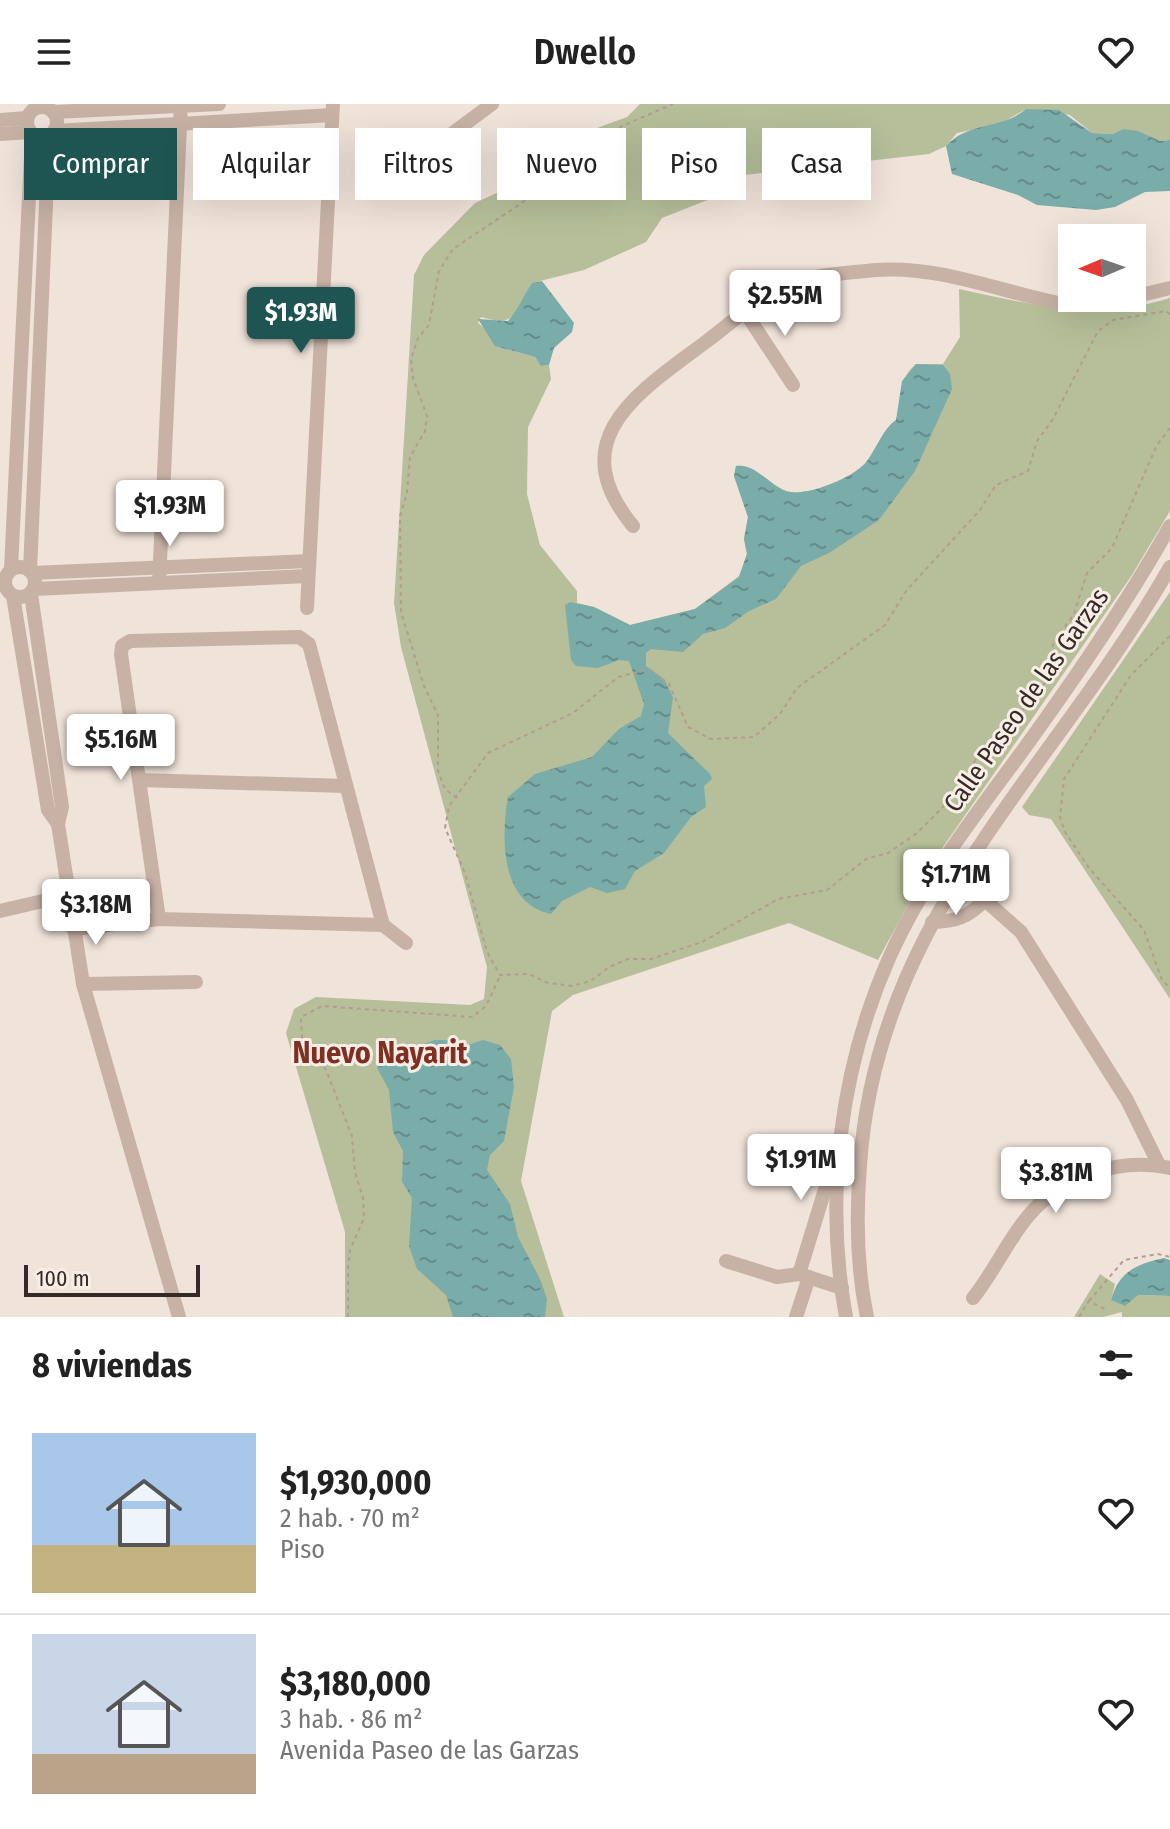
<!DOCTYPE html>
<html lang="es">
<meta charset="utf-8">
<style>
body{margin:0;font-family:"Fira Sans Condensed",sans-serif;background:#f6f6f6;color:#222;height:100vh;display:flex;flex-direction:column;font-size:30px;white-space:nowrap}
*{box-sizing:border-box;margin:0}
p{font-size:26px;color:#767676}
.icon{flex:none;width:44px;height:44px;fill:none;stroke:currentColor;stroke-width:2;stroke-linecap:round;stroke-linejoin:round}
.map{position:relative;height:1213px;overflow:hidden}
.drawer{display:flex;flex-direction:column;background:#fff;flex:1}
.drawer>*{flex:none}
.banner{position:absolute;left:24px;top:24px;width:1122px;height:72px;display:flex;gap:16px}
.needle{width:52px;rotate:268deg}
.fabs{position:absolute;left:1058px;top:120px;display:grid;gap:16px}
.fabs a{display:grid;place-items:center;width:88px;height:88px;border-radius:0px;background:#fff;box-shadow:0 8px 32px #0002;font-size:40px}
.scale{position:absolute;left:24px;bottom:20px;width:176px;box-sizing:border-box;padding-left:8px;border:4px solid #342a27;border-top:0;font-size:22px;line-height:28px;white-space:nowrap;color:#342a27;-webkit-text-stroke:6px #f8eee6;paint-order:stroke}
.price{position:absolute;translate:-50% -68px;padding:0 18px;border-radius:8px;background:#fff;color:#222;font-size:26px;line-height:52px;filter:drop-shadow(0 2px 4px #0008)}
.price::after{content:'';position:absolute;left:50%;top:48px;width:24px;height:18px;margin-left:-12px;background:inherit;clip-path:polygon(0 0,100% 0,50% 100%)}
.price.active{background:#1e5452;color:#fff}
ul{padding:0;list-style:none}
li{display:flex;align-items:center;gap:24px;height:200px;padding:0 32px}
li+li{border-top:2px solid #e0e0e0}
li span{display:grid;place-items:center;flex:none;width:224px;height:160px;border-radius:0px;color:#555}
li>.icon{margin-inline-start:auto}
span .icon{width:96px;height:96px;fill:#fffc;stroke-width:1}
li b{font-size:34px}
h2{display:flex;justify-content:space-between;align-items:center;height:96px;padding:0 32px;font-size:34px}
.tag{padding:0 28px;border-radius:0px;background:#fff;box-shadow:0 8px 32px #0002;font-size:28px;line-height:72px}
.tag.active{background:#1e5452;color:#fff}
header{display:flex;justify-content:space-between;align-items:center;height:104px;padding:0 32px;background:#fff;font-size:36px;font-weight:600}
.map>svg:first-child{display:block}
.green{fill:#b6bf9a}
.water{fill:url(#water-ripples)}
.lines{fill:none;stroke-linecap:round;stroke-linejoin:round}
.path{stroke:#b49c90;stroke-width:2;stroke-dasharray:4 4;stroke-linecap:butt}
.minor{stroke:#c8b2a6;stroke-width:14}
.labels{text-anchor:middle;stroke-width:6;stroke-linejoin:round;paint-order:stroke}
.street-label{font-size:26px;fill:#342a27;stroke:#f8eee6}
.quarter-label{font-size:30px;font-weight:bold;fill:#802f23;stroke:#f8eee6}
</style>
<header><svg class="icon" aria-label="menu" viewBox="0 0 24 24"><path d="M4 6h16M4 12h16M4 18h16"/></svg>Dwello<svg class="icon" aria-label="heart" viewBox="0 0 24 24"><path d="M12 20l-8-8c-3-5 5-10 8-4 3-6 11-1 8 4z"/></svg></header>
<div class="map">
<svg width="1170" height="1213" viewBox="0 0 1170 1213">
<defs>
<pattern id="water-ripples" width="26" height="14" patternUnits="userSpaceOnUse" patternTransform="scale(2)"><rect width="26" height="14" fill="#7aaca9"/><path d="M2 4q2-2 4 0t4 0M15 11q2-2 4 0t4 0" fill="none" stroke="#658c8a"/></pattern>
</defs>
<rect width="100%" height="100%" fill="#f0e3da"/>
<g class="green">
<path d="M640,0H1170V36L1160,37L1123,25L1114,30L1092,29L1070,11L1026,5L1000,20L957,29L946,42L929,50L736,72L715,93L662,114L646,138L584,166L532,179C515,205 520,225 481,213L478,219L488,227L496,242L535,253L541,262L549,261L551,275L528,323L527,390L540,441L577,487V499L594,503L630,521L695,505L739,472L747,450L744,435L748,413L734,372L736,362C755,359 769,381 786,387C805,394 856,373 867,357C876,345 883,325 896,316C905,295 895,277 916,260H943L960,233L959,185C1032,201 1097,217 1170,194V407L1132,471L927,766L878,856L789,819L573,891L552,907L521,1077L564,1213H345V1128L286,929L294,905L316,893L470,901L484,895L487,863L401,543L394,499L414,171L424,151L475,99L518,79L545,56L589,27L627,13Z"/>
<polygon points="1170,488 1170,895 1051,715 1029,711 1022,703"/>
<polygon points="1100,1170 1115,1180 1111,1196 1138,1191 1170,1192 1170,1213 1122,1213 1122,1208 1103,1213 1074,1213"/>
</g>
<g class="water">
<path d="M1026,5L1059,6L1092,29L1113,30L1123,25L1138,27L1160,37L1170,36V87L1145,88L1115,103L1096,106L1037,101L1018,91L952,70L946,42C968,17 1001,26 1026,5Z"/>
<path d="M542,177L574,219L572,228L554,244L549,261L541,262L535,253L495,242L478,215L508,217C519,205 523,192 532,179Z"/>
<path d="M916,260L943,261L950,270L952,285L915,367L879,416L829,449L801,462L776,495L749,507L725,524L703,530L683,548L651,545L646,549V562L664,575L673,593L668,629L710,670L712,675L704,682L706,703L691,713L664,749L635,767L625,785L607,789L590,783L562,797L551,810C500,800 501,733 508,693L535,670L592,653L619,625L641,612L644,600L629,557L619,556L598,564L576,562L571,556L565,501L570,498L594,503L630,521L695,505L739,473L747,450L744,435L748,413L734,372L736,362C755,359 769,381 786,387C805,394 856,373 867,357C876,345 883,325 896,316L902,277Z"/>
<path d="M434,936H449L462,943L483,936L500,941L511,955L514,983L504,1037L490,1051L487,1066L510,1100L518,1133L540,1175L547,1195L545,1213H453L446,1191L417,1165L409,1142L412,1094L402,1078L403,1047L393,1028L389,986L377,964L380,955C394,947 417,944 434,936Z"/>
<path d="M1164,1154L1170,1156V1192L1138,1191L1125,1202L1111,1196C1119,1167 1137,1160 1164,1154Z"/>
</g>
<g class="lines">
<g class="path">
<polyline points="1170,210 1166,207 1113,216 1098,227 1053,315 1037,337 1028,367 996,381 980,406 906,487 885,521 797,584 780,610 754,633 711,635 688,623 669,580 649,565 618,573 573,609 488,649 449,702 445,724 465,769 487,848 500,871 529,870 548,879 572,882 591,877 609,863 628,855 651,855 702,838 778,795 827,786 866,755 888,749 917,729 957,689 978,651 1007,625 1047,576 1053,540 1074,510 1087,469 1112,444 1157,341 1170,324"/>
<polyline points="1170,532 1131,571 1064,675 1060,713 1065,728 1089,764 1144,826 1162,876 1170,884"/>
<polyline points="457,694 445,685 438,667 438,611 424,582 401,508 400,412 407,389 410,353 425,327 427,312 413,274 411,255 418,234 429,221 439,167 453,145 532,92 553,68 597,55 620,23 673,0"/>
<polyline points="1089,1197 1124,1156 1158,1150 1170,1153"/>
<polyline points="348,1213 348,1163 350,1146 364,1114 363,1094 355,1068 352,1032 326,966 302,934 301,913 322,902 472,913 486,902 500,872"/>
<polyline points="1079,1213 1089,1197 1105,1205"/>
</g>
<g class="minor">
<circle cx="42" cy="18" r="15"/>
<polyline points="54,8 219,0"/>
<polyline points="0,16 27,14"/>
<polyline points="55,27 332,11"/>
<polyline points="0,30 30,28"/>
<polyline points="434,43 492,0"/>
<polyline points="745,208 793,281"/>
<path d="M633,422C560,334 641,287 707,237C733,218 761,190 792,179C818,170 849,169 876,166C943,161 1008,191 1073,202L1099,201L1170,184"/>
<circle cx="20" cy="478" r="15"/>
<polyline points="11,465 32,31"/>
<polyline points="30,467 49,32"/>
<polyline points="32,469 309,457"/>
<polyline points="159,479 181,0"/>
<polyline points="34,485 308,472"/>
<polyline points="31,490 62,703 58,720 83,880 179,1213"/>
<polyline points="13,492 48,706 58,720"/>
<polyline points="307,504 333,0"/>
<polyline points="140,676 346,682"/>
<polyline points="946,774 985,796 1021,828 1127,996 1159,1061"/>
<polyline points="0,807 69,791"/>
<polyline points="159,815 121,550 122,542 130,537 299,533 309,540 383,821 406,839"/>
<path d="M932,818C956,818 968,813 985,796"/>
<polyline points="73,825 159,815 383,821"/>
<polyline points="83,880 196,878"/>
<polyline points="726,1157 777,1173 799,1170 842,1184"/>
<polyline points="799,1170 834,1056"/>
<path d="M973,1194C994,1168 1007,1137 1029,1111C1062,1072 1120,1053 1170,1064"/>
<polyline points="796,1213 809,1173"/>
<path d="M846,1213C824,1093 840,964 890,852C923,778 973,714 1021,649C1074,576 1126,501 1170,422"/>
<path d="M867,1213C857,1165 856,1111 860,1062C876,811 1054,667 1170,463"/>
</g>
</g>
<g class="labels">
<g class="street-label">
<text transform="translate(1026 596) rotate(-55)" y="9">Calle Paseo de las Garzas</text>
</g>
<g class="quarter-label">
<text x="380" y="959">Nuevo Nayarit</text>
</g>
</g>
</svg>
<div class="fabs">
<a><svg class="needle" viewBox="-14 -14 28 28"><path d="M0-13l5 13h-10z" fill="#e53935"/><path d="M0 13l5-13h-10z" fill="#767676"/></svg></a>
</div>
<div class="scale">100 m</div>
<b class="price" style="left:785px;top:234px">$2.55M</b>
<b class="price active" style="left:301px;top:251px">$1.93M</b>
<b class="price" style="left:170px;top:444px">$1.93M</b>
<b class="price" style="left:121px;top:678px">$5.16M</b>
<b class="price" style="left:956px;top:813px">$1.71M</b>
<b class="price" style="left:96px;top:843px">$3.18M</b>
<b class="price" style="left:801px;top:1098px">$1.91M</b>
<b class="price" style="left:1056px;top:1111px">$3.81M</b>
<div class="banner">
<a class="tag active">Comprar</a>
<a class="tag">Alquilar</a>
<a class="tag">Filtros</a>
<a class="tag">Nuevo</a>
<a class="tag">Piso</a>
<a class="tag">Casa</a>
</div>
</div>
<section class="drawer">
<h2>8 viviendas<svg class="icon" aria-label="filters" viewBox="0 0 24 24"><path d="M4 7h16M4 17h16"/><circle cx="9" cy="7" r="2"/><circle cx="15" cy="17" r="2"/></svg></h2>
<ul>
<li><span style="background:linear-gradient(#a9c7e8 70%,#c2b280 0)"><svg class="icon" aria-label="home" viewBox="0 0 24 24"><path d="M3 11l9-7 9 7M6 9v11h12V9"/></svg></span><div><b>$1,930,000</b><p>2 hab. · 70 m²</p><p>Piso</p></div><svg class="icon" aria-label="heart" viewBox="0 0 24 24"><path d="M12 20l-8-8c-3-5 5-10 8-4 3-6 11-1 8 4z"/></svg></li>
<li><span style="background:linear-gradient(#c9d6e8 75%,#b9a48a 0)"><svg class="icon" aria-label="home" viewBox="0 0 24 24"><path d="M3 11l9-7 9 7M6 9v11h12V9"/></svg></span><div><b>$3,180,000</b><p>3 hab. · 86 m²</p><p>Avenida Paseo de las Garzas</p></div><svg class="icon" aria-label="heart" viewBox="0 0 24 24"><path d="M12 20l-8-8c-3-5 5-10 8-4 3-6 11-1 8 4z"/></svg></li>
</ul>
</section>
